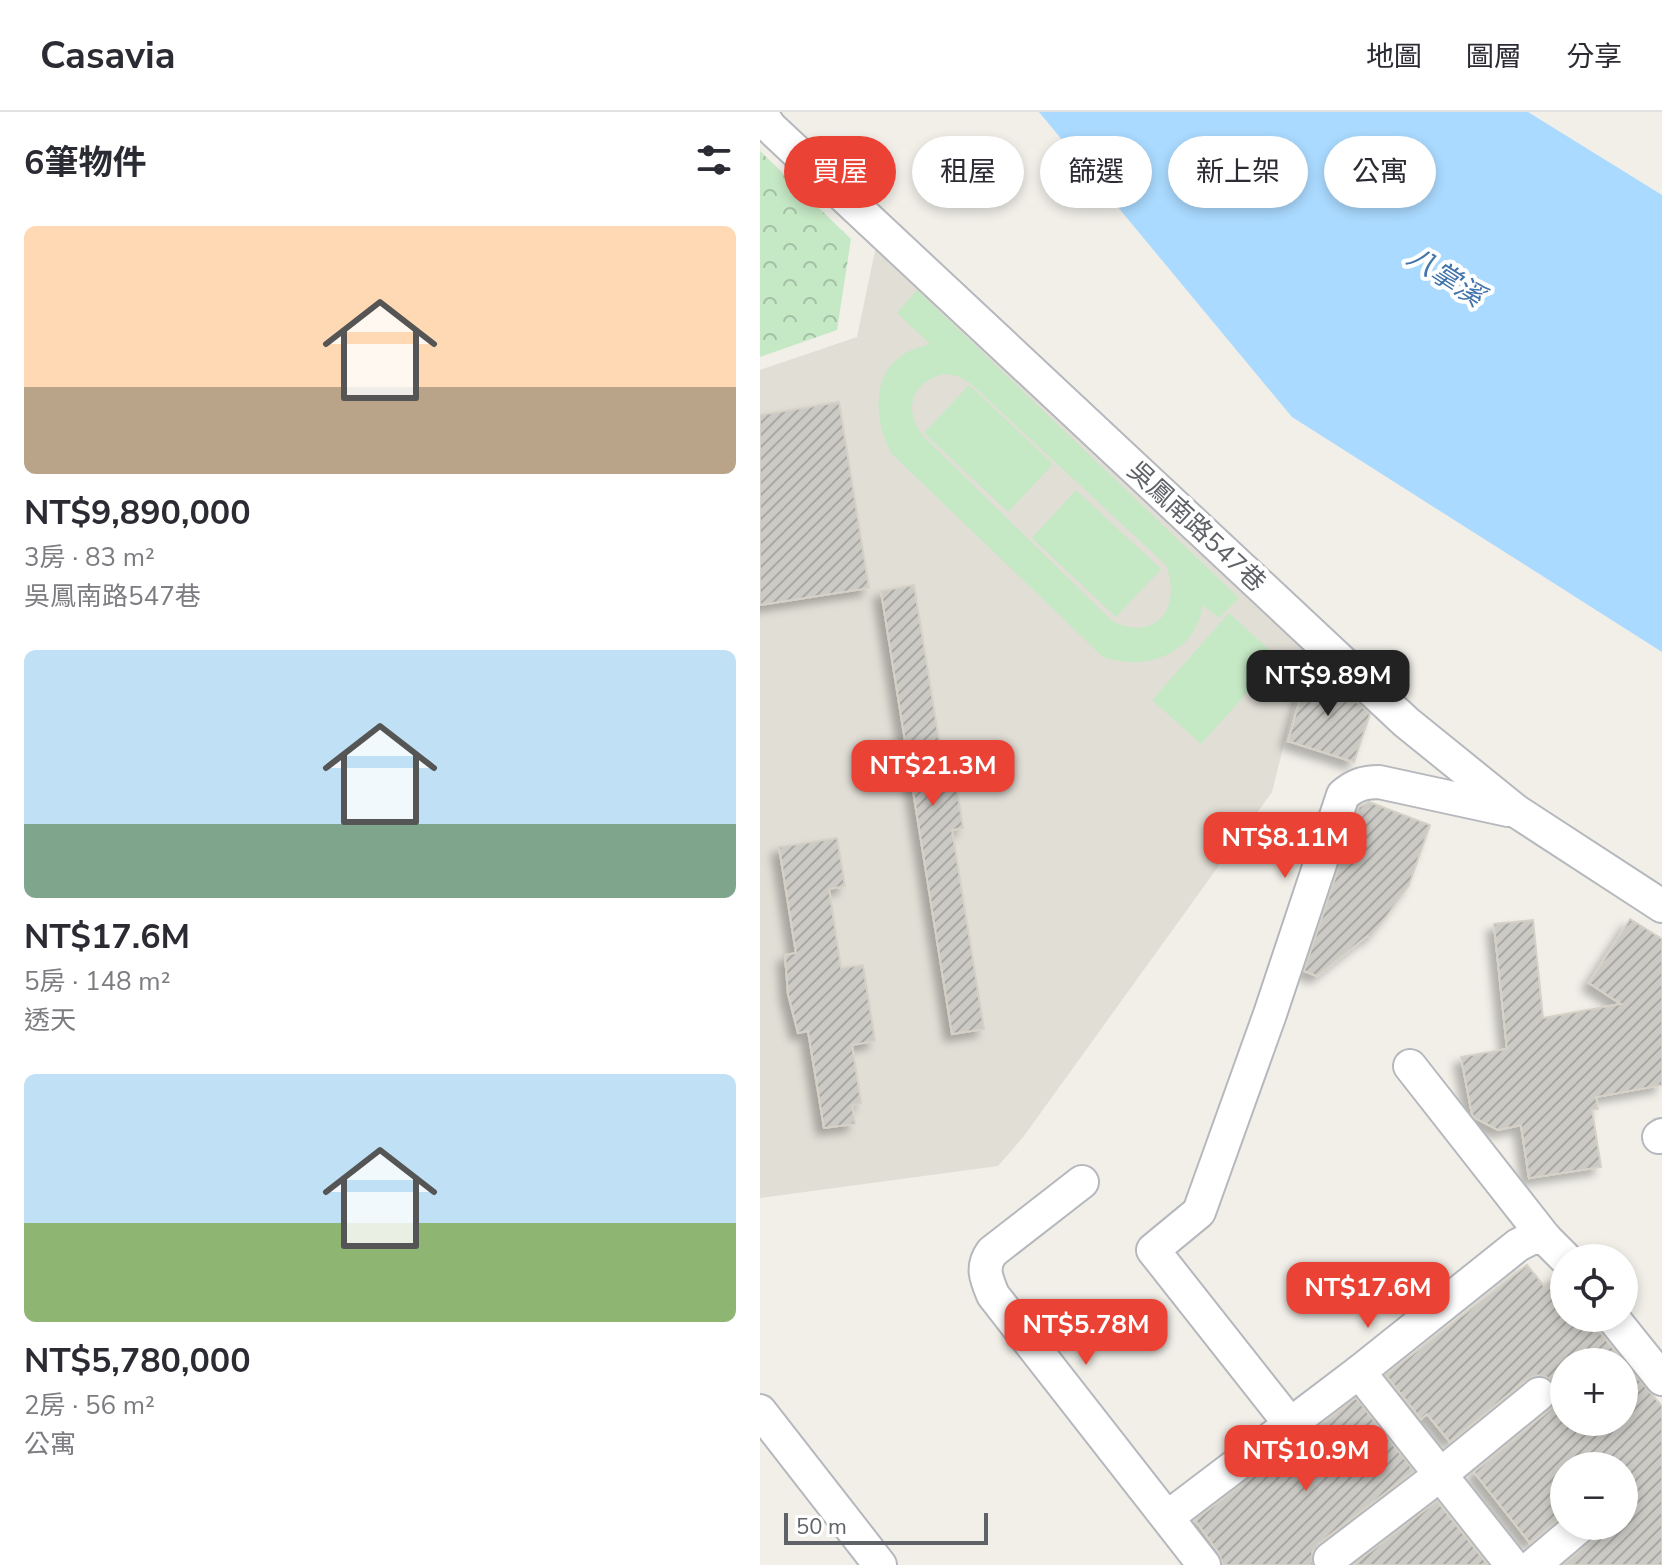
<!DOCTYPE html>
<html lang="zh-TW">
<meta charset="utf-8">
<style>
body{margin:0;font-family:"Nunito Sans","Noto Sans TC",sans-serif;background:#f7f7f7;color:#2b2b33;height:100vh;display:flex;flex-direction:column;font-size:30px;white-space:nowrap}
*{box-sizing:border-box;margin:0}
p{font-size:26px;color:#7c7c81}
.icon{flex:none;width:44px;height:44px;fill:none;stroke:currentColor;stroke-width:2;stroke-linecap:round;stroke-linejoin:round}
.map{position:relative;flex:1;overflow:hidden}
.panel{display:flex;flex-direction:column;background:#fff;width:760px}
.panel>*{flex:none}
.banner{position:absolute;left:24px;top:24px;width:758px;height:72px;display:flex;gap:16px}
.controls{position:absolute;left:790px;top:1132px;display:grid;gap:16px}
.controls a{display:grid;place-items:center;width:88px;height:88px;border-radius:50%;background:#fff;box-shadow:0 4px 12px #0003;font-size:40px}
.scale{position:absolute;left:24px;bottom:20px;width:204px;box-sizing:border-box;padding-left:8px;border:4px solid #5f6368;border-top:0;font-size:22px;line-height:28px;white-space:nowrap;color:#5f6368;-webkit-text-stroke:6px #fff;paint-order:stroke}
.price{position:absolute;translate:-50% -68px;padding:0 18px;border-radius:16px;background:#ea4335;color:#fff;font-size:26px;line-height:52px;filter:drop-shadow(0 2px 4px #0008)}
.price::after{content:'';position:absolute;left:50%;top:48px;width:24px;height:18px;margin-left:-12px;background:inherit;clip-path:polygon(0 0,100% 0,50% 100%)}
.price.selected{background:#222;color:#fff}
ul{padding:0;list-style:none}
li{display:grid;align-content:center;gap:16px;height:424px;padding:0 24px}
li span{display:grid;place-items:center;height:248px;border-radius:12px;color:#555}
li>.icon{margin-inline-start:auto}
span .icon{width:144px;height:144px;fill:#fffc;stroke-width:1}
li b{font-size:34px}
h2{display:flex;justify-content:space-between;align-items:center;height:96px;padding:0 24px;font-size:34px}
.pill{padding:0 28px;border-radius:36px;background:#fff;box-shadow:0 4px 12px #0003;font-size:28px;line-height:72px}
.pill.selected{background:#ea4335;color:#fff}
header{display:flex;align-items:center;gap:48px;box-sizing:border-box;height:112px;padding:0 40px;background:#fff;border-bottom:2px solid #e1e1e2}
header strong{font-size:38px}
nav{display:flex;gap:44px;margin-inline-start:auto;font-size:28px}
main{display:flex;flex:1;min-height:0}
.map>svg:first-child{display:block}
.education{fill:#e1ded6}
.forest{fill:url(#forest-crowns)}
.pitch{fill:#c5e8c5;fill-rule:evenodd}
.water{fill:#aadaff}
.building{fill:url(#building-hatch);stroke:#d6d1c6;stroke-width:2;filter:url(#shadow)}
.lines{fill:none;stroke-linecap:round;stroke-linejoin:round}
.minor-casing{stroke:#b5b8bc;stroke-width:36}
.minor{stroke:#fff;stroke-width:32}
.labels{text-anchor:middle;stroke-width:8;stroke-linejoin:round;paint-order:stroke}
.street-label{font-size:26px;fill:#5f6368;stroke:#fff}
.water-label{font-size:28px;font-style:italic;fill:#4174aa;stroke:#fff}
</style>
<header>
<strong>Casavia</strong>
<nav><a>地圖</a><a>圖層</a><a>分享</a></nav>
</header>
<main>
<section class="panel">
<h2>6筆物件<svg class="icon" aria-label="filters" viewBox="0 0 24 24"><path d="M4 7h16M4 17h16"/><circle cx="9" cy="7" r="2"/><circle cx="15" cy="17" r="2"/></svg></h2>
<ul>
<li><span style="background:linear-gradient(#ffd9b3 65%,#b9a48a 0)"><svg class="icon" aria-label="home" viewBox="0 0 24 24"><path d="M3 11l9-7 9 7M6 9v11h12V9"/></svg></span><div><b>NT$9,890,000</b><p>3房 · 83 m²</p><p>吳鳳南路547巷</p></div></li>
<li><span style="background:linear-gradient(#bfe0f5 70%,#7fa58c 0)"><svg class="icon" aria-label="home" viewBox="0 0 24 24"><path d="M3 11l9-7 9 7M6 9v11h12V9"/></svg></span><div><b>NT$17.6M</b><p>5房 · 148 m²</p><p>透天</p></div></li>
<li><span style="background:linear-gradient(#bfe0f5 60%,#8fb573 0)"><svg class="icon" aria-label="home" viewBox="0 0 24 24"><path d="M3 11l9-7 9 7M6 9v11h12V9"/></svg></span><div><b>NT$5,780,000</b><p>2房 · 56 m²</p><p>公寓</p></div></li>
</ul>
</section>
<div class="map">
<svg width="902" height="1453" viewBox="0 0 902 1453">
<defs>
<pattern id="forest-crowns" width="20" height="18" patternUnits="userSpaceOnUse" patternTransform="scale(2)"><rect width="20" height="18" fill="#c5e8c5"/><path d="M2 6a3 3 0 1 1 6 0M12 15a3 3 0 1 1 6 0" fill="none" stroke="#a3c0a4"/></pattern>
<pattern id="building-hatch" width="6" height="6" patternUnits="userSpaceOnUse" patternTransform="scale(2)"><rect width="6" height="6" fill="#cccac5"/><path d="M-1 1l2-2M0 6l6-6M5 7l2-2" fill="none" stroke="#a9a8a4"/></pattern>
<filter id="shadow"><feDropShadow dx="-7" dy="7" stdDeviation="4" flood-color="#0004"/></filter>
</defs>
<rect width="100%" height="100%" fill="#f1efe8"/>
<polygon class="education" points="123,130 547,540 512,680 264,1024 238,1054 0,1086 0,258 97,225 115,139"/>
<polygon class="forest" points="0,39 91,127 77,218 0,245"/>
<g class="pitch">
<path d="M157,178L479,486L459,506L443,493C435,542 387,560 343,545L132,342C115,314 110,266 141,244C149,238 160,235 170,232L137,201ZM184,262L198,264L210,271L406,453C422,495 397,531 352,509L163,324C143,298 151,270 184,262Z"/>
<polygon points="209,273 293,352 248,400 164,321"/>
<polygon points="316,378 401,457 356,505 272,426"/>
<polygon points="469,501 518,546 441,632 392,588"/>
</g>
<polygon class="water" points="279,0 768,0 902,83 902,540 532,305"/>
<g class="building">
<polygon points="79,290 109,476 0,493 0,303"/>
<polygon points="154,473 186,672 196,671 203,716 192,718 224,917 192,922 121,479"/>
<polygon points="551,548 610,602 594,650 528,629"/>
<polygon points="609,690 670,713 649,773 626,805 610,825 607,824 557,864 544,859 599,695"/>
<polygon points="77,726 85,774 69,777 81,856 103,853 115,929 92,933 101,991 92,993 95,1012 64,1016 48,919 38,921 28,882 25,843 36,841 19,735"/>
<polygon points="870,807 902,827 902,973 836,985 838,997 832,998 841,1055 769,1066 761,1013 738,1018 715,1006 712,1002 701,945 747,937 734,812 773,808 783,906 861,892 829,871"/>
<polygon points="767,1153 784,1174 798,1163 804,1164 804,1206 833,1206 838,1218 864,1250 804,1250 804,1310 864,1310 864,1250 902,1294 902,1453 803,1453 833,1428 839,1414 864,1414 864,1354 804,1354 804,1403 770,1431 714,1360 792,1296 797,1288 798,1280 794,1271 786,1265 777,1263 767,1267 690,1330 667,1302 661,1307 626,1263"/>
<polygon points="596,1286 654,1359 558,1432 552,1440 553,1453 463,1453 459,1441 435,1408"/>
<polygon points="677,1389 728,1453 593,1453"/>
</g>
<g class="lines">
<g class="minor-casing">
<g id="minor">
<polyline points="0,0 10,15 646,610 756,699 902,794"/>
<polyline points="650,954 785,1126"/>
<polyline points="899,1025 902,1023"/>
<path d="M322,1070L232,1140C221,1155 226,1166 233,1183L444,1453"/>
<polyline points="853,1206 902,1267"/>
<polyline points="599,1260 752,1453"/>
<polyline points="0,1299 120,1453"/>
<path d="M531,1313L393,1138L439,1100L510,902L583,683C595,673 604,670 619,670L748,698"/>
<polyline points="409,1404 599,1260 758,1133 772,1126 785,1126 805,1146"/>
<polyline points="570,1447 680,1363 779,1282"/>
<polyline points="774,1453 820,1414"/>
</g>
</g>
<use href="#minor" class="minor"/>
</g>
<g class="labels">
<g class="street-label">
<text transform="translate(437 414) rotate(43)" y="9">吳鳳南路547巷</text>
</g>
<g class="water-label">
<text transform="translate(686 164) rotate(33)" y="10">八掌溪</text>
</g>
</g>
</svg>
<div class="controls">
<a><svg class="icon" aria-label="locate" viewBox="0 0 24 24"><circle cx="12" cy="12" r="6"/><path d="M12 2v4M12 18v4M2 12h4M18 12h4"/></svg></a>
<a>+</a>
<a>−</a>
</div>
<div class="scale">50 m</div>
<b class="price selected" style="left:568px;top:606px">NT$9.89M</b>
<b class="price" style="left:173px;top:696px">NT$21.3M</b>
<b class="price" style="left:525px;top:768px">NT$8.11M</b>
<b class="price" style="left:608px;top:1218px">NT$17.6M</b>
<b class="price" style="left:326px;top:1255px">NT$5.78M</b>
<b class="price" style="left:546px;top:1381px">NT$10.9M</b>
<div class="banner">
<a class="pill selected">買屋</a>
<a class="pill">租屋</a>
<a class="pill">篩選</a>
<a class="pill">新上架</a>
<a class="pill">公寓</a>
</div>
</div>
</main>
